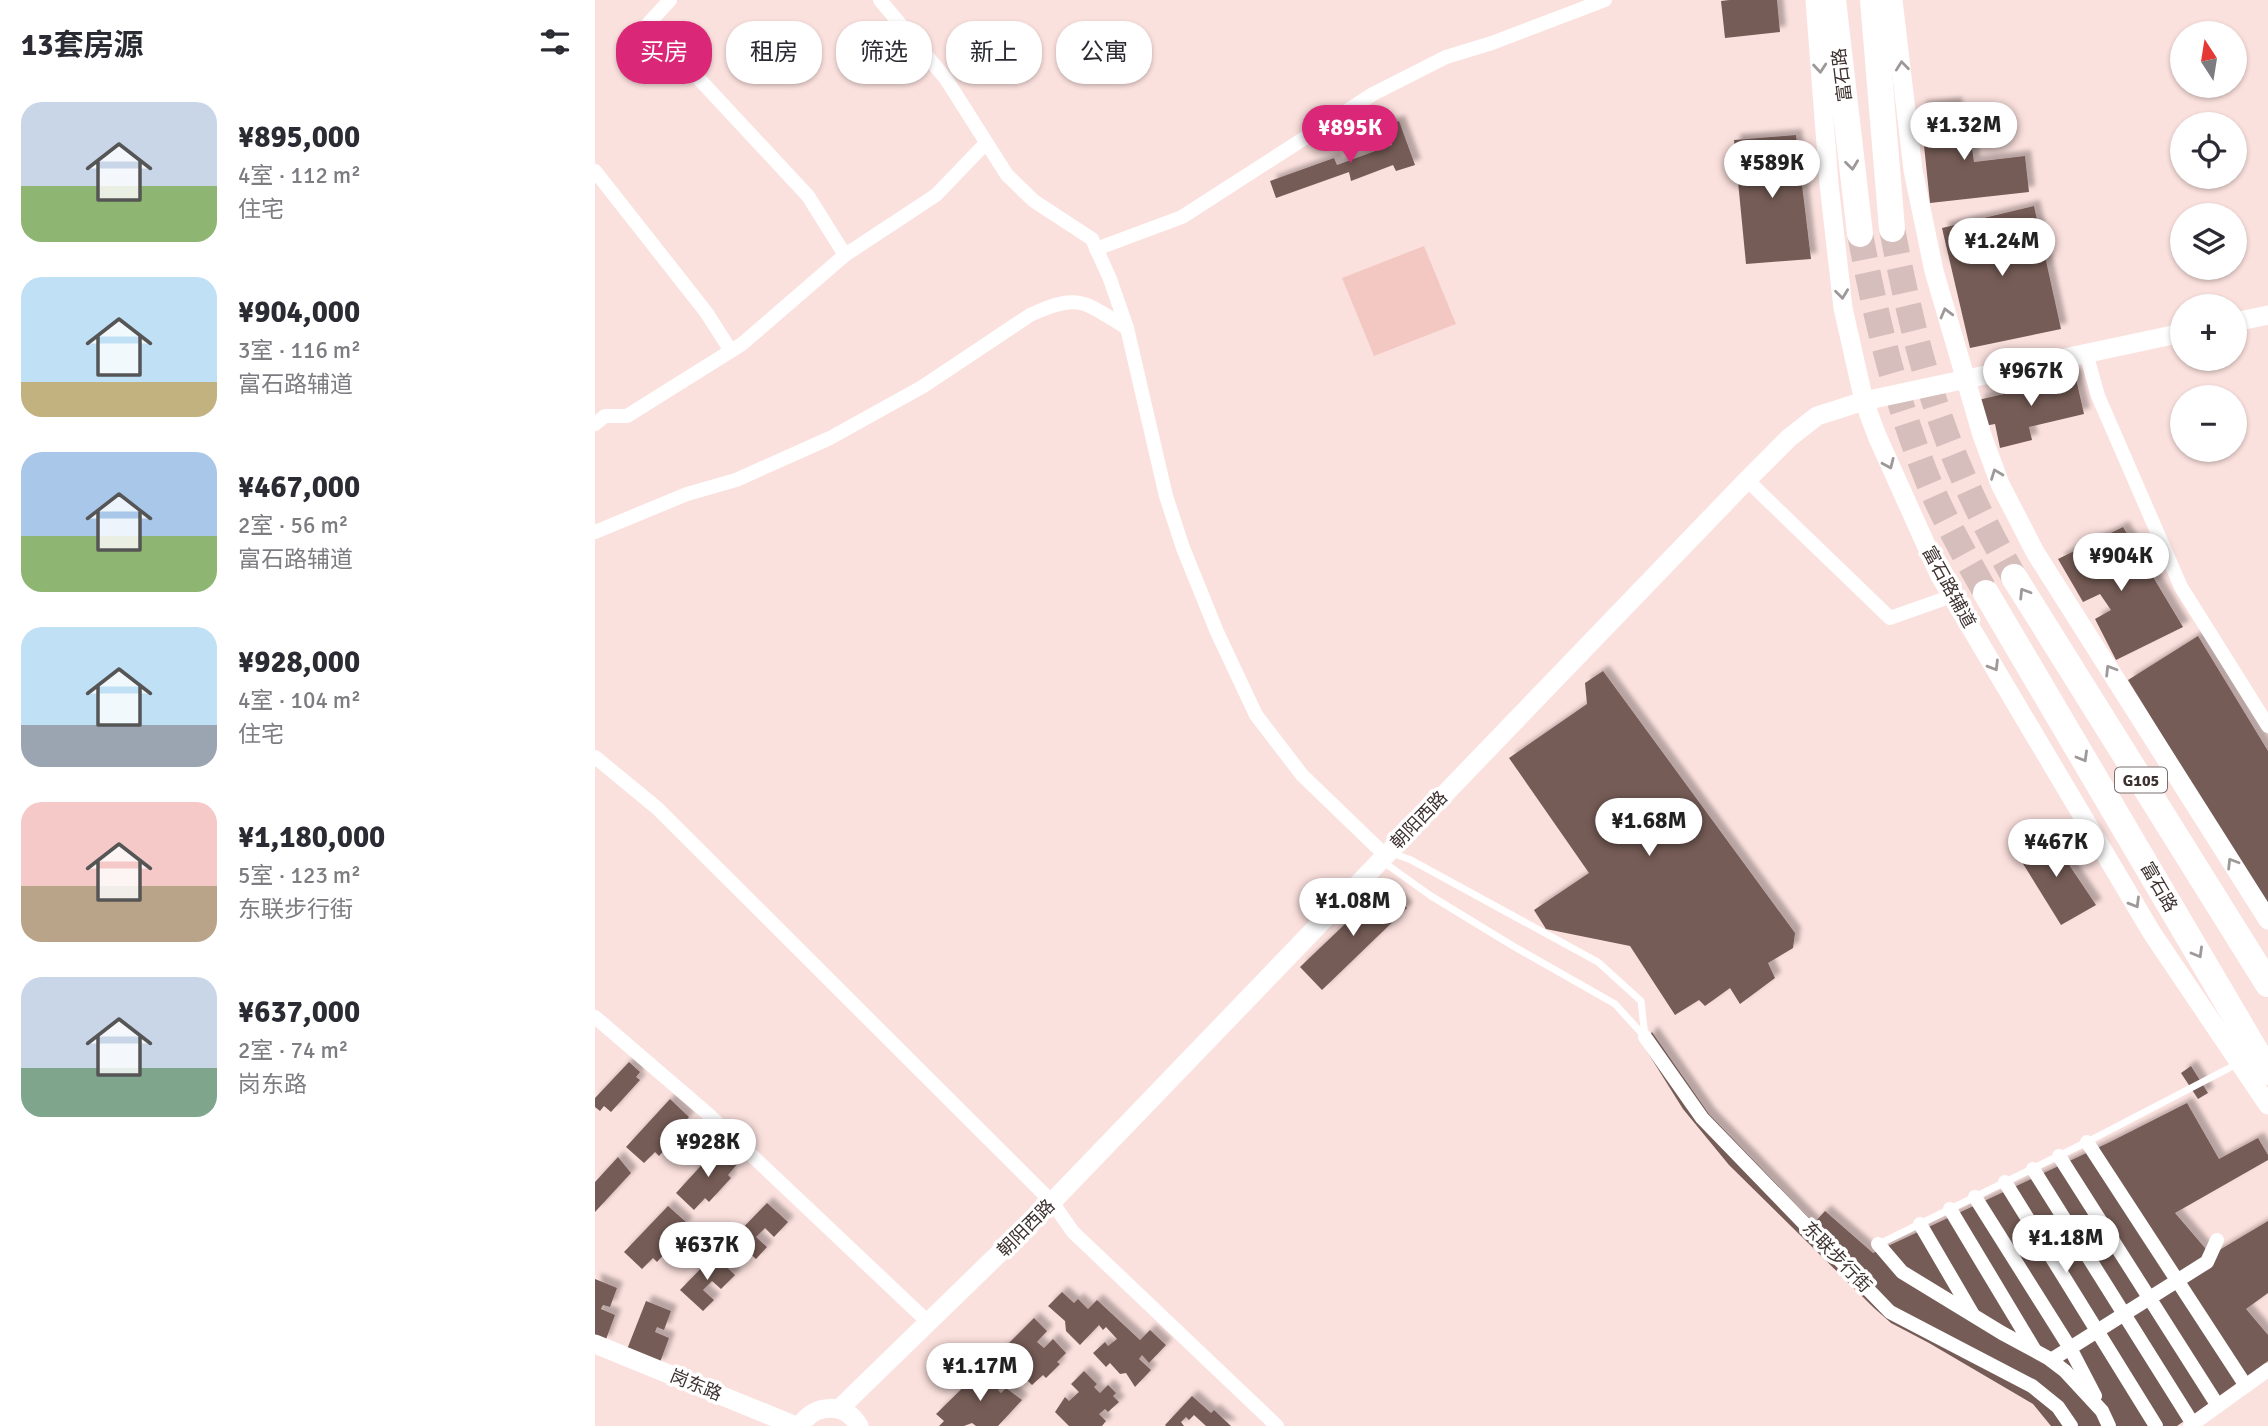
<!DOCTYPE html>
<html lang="zh">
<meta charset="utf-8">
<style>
body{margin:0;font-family:Signika,"Noto Sans SC",sans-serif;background:#f2f2f3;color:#2b2b33;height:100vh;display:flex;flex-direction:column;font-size:26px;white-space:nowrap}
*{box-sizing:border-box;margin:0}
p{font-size:23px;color:#7c7c81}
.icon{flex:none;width:38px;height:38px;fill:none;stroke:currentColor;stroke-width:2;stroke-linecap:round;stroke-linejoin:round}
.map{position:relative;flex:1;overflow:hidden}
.drawer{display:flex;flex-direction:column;background:#fff;width:595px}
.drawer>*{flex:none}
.banner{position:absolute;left:21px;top:21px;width:665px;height:63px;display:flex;gap:14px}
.needle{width:46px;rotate:348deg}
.tools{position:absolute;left:1575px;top:21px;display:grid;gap:14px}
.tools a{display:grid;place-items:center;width:77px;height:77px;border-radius:50%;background:#fff;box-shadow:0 2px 5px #0004;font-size:35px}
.price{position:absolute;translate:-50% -60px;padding:0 16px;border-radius:24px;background:#fff;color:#222;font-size:23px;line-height:46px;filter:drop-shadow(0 2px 4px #0008)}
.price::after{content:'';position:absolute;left:50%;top:42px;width:21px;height:16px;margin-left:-10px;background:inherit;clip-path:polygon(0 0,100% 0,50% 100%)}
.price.selected{background:#db2777;color:#fff}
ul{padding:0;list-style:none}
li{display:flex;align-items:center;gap:21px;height:175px;padding:0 21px}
li span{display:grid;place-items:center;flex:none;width:196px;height:140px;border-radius:21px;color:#555}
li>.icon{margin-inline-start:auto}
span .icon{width:84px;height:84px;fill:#fffc;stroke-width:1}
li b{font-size:30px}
h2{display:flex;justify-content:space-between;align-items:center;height:84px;padding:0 21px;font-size:30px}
.pill{padding:0 24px;border-radius:28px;background:#fff;box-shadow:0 2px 5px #0004;font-size:24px;line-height:63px}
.pill.selected{background:#db2777;color:#fff}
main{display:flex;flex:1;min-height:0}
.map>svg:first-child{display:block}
.green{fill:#f4c8c2}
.building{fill:#765b57;filter:url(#shadow)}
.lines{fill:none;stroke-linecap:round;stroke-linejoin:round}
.highway-tunnel{stroke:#d5bebb;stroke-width:26;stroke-dasharray:26 13;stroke-linecap:butt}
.lane{stroke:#fff;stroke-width:7}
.street{stroke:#fff;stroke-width:14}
.secondary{stroke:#fff;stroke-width:19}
.highway{stroke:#fff;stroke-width:26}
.oneway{stroke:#9e9898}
.labels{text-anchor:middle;stroke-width:7;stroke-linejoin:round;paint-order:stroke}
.shield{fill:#fff;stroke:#78706e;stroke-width:2}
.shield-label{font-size:16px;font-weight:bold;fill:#3e3230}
.street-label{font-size:18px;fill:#3e3230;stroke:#fff}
</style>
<main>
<section class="drawer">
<h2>13套房源<svg class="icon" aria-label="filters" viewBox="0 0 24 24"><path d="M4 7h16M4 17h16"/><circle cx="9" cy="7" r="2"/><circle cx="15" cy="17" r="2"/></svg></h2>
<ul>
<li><span style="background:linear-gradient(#c9d6e8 60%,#8fb573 0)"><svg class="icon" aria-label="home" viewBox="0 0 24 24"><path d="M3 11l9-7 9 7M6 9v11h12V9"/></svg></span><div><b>¥895,000</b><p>4室 · 112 m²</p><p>住宅</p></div></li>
<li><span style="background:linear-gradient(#bfe0f5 75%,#c2b280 0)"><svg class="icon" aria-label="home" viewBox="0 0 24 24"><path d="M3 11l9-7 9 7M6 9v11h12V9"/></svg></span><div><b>¥904,000</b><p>3室 · 116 m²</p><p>富石路辅道</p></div></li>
<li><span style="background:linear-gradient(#a9c7e8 60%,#8fb573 0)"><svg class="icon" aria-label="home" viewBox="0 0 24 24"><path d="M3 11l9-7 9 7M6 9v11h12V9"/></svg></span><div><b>¥467,000</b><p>2室 · 56 m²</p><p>富石路辅道</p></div></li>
<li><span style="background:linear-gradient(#bfe0f5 70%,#9aa5b1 0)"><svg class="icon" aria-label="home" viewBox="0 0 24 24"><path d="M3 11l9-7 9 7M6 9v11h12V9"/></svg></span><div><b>¥928,000</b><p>4室 · 104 m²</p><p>住宅</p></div></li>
<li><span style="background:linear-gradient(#f6c9c9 60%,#b9a48a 0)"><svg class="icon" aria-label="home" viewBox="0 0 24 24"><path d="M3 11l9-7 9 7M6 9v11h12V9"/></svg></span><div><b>¥1,180,000</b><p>5室 · 123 m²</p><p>东联步行街</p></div></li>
<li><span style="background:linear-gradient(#c9d6e8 65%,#7fa58c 0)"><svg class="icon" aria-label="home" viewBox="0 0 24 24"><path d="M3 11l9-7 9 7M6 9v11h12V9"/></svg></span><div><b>¥637,000</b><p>2室 · 74 m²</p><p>岗东路</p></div></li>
</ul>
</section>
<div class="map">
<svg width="1673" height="1426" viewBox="0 0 1673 1426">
<defs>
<filter id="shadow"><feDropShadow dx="6" dy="-6" stdDeviation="2" flood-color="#0004"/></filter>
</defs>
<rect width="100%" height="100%" fill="#fbe1de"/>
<polygon class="green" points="829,246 861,324 779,356 747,278"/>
<g class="building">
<polygon points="1135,0 1182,0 1185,32 1130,38 1126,1"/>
<polygon points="1361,103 1365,142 1376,141 1379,162 1430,156 1434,192 1335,203 1325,107"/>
<polygon points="804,121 820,165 801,171 798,165 756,181 754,172 681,198 675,181 739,158 742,165 797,145 790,126"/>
<polygon points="1201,135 1216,259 1151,264 1139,140"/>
<polygon points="1439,206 1466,329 1375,348 1347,228"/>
<polygon points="1480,374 1489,414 1434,427 1437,440 1405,448 1400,424 1389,426 1383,400 1409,394 1408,390"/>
<polygon points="1528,527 1588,627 1521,660 1500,619 1516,610 1505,594 1488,602 1463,559"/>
<polygon points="1603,636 1673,751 1673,907 1533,680"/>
<polygon points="1008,671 1200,933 1198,948 1173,963 1180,978 1145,1004 1135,988 1110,1006 1104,1000 1080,1015 1035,946 951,929 939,910 994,873 914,758 992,704 990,683"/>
<polygon points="1452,832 1501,905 1466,925 1422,854"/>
<polygon points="790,886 812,908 727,990 705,967"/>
<polygon points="1057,1032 1114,1114 1219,1223 1230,1211 1278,1253 1515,1142 1592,1103 1624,1159 1663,1138 1673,1155 1673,1160 1580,1213 1616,1255 1673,1221 1673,1293 1651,1309 1673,1335 1673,1361 1582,1426 1456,1426 1438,1404 1334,1343 1296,1323 1279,1308 1134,1165 1088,1109 1048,1045"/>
<polygon points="34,1062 45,1072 41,1077 45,1080 16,1112 9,1106 5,1111 0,1107 0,1098"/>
<polygon points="1596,1066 1613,1093 1603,1099 1586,1073"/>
<polygon points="75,1099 94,1117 83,1129 86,1132 64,1156 60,1152 49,1163 31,1147"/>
<polygon points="124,1146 143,1163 133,1175 136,1178 114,1202 110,1198 99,1210 81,1193"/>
<polygon points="23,1157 36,1173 0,1212 0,1182"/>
<polygon points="172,1203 193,1222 179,1237 170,1228 161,1237 172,1247 161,1259 138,1238"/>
<polygon points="73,1206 92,1223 81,1234 84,1238 62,1262 58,1258 47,1269 29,1252"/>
<polygon points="119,1255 140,1275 126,1289 117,1281 108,1290 119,1300 108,1311 85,1290"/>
<polygon points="0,1279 22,1288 15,1307 8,1305 6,1309 20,1315 10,1342 0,1338"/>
<polygon points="467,1292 479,1303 483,1299 493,1309 502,1300 545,1340 555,1330 571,1345 554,1363 547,1355 544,1359 556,1370 540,1387 531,1373 525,1374 515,1363 511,1367 498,1353 510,1342 513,1346 522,1339 511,1327 508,1330 504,1325 485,1345 471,1331 470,1321 453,1306"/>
<polygon points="51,1301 76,1311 69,1330 62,1327 60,1332 74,1338 64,1365 31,1352"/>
<polygon points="439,1318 452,1331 442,1342 449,1348 458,1339 471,1353 462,1362 465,1364 451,1378 448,1375 437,1385 424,1372 419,1377 399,1358"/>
<polygon points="390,1366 412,1383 403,1390 406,1393 411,1388 427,1400 403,1426 381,1426 377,1423 369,1426 344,1426 349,1421 341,1414"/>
<polygon points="489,1371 502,1384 499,1387 505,1393 513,1385 521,1393 518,1396 524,1402 513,1412 510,1409 504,1414 511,1421 507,1426 474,1426 460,1412 470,1397 474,1401 484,1392 476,1384"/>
<polygon points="597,1396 616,1413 619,1410 636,1426 611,1426 599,1415 594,1420 591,1417 586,1422 589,1426 571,1426 570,1425"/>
</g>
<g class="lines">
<g class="highway-tunnel">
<path d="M1297,229C1313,311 1332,394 1366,472C1381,508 1400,543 1419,577"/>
<path d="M1265,234C1281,319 1301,402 1334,483C1350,521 1371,557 1391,593"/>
</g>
<g class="lane">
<polyline points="797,853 816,860 1003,962 1046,1001 1050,1037"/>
<polyline points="787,861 836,896 918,946 1020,1004 1050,1037"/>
<polyline points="1284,1244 1492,1142 1642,1064"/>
</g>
<g class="street">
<polyline points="285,0 351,79 412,175 439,201 497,239 515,279 532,328 571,496 588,548 622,632 661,715 707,775 790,855"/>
<polyline points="0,171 111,312 136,351"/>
<polyline points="501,249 587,217 778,94 851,57 897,43 1010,0"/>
<polyline points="250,255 341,195 391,143"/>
<polyline points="1491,353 1503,396 1586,587 1673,726"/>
<polyline points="0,424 10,416 32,416 147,344 250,255 213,196 53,24 75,0"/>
<polyline points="1152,480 1295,618 1357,596"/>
<path d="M0,532L92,494L141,480L235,438L327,387L435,315C484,292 489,302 532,328"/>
<polyline points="0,757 62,808 457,1202 478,1232 682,1426"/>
<polyline points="0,1017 113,1114 334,1323"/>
<polyline points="1050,1037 1107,1118 1295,1312 1437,1386 1463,1407 1476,1426"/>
<polyline points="1492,1142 1651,1386"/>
<polyline points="1464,1156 1623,1406"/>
<polyline points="1438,1169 1598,1424"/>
<polyline points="1410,1182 1561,1426"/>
<polyline points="1380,1197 1475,1348 1500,1396"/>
<polyline points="1355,1209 1439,1349"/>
<polyline points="1325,1224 1377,1313"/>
<polyline points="1283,1244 1307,1272 1407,1333 1453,1358 1470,1371 1507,1411 1514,1426"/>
<polyline points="1456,1360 1612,1262 1622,1240"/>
<polyline points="1595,1426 1673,1370"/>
</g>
<g class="secondary">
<polyline points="1220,0 1234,184 1248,308 1269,401 1282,436 1345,576 1557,933 1673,1105"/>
<polyline points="1298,0 1318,170 1339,271 1387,435 1405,484 1440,552 1673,920"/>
<polyline points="1640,322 1673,315"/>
<polyline points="0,1344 201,1426"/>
<polyline points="244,1409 457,1202 1152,480 1194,438 1222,416 1269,401 1587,333"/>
<path d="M205,1426C219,1403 251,1402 264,1426"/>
</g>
<g class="highway">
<polyline points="1238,0 1265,234"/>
<polyline points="1278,0 1297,229"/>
<polyline points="1419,577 1673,984"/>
<polyline points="1391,593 1673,1072"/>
</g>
</g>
<defs><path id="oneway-chevron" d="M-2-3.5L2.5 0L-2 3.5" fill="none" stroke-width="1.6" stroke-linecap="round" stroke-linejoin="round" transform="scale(1.75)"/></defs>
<g class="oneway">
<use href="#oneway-chevron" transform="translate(1307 66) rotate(-96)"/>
<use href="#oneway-chevron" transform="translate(1225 68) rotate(85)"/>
<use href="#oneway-chevron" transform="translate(1257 165) rotate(83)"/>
<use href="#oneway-chevron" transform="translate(1247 294) rotate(83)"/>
<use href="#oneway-chevron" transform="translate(1351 313) rotate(-105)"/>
<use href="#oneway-chevron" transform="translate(1294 464) rotate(66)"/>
<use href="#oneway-chevron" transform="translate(1401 474) rotate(-111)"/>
<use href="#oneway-chevron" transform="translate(1429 593) rotate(-122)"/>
<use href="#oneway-chevron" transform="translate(1399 666) rotate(59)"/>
<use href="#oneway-chevron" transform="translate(1515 670) rotate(-122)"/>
<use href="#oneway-chevron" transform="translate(1488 757) rotate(60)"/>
<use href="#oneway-chevron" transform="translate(1637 863) rotate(-122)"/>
<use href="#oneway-chevron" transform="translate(1540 903) rotate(59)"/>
<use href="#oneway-chevron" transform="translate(1603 953) rotate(60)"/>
</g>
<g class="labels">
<rect class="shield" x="1520" y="767.5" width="52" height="25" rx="5"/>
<g class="shield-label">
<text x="1546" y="786">G105</text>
</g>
<g class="street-label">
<text transform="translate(1247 75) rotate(-97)" y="6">富石路</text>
<text transform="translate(1354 587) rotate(61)" y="6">富石路辅道</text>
<text transform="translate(824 820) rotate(-46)" y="6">朝阳西路</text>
<text transform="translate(1564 887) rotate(60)" y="6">富石路</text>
<text transform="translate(431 1228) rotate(-45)" y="6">朝阳西路</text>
<text transform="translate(1242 1257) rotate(46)" y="6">东联步行街</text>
<text transform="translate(101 1385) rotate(22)" y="6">岗东路</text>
</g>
</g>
</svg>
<div class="tools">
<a><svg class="needle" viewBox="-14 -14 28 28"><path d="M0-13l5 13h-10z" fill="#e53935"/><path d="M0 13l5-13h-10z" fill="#7c7c81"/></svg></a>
<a><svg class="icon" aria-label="locate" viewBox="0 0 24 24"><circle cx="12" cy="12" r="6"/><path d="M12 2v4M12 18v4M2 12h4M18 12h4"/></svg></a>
<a><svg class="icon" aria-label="layers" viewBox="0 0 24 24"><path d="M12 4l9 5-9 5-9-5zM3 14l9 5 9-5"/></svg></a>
<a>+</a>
<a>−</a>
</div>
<b class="price" style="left:1369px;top:162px">¥1.32M</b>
<b class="price selected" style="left:755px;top:165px">¥895K</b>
<b class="price" style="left:1177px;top:200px">¥589K</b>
<b class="price" style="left:1407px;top:278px">¥1.24M</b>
<b class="price" style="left:1436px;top:408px">¥967K</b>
<b class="price" style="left:1526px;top:593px">¥904K</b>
<b class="price" style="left:1054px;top:858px">¥1.68M</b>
<b class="price" style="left:1461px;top:879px">¥467K</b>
<b class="price" style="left:758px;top:938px">¥1.08M</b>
<b class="price" style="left:113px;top:1179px">¥928K</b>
<b class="price" style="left:1471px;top:1275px">¥1.18M</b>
<b class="price" style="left:112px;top:1282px">¥637K</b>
<b class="price" style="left:385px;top:1403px">¥1.17M</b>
<div class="banner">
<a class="pill selected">买房</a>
<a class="pill">租房</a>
<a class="pill">筛选</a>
<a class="pill">新上</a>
<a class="pill">公寓</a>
</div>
</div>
</main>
